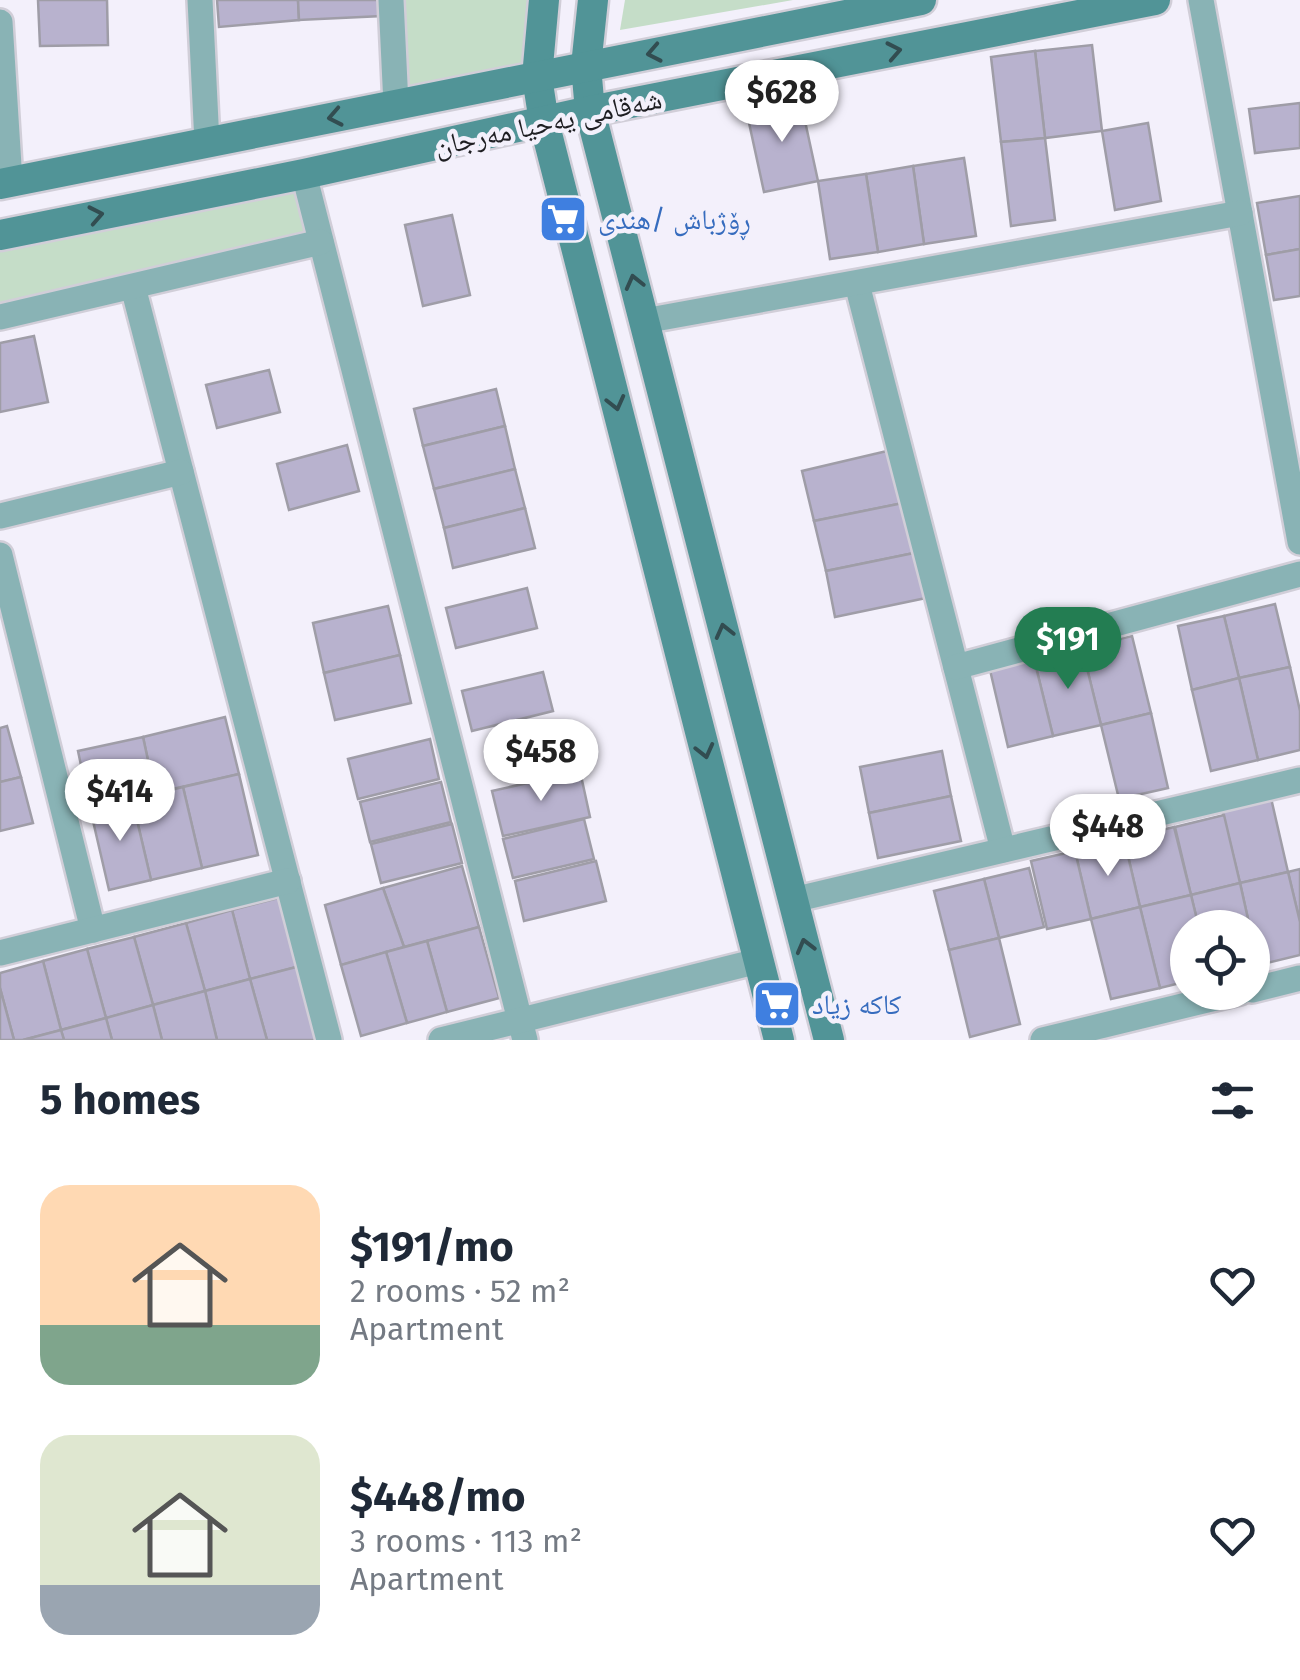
<!DOCTYPE html>
<meta charset="utf-8">
<style>
body{margin:0;font-family:"Fira Sans","Noto Naskh Arabic",sans-serif;background:#f2f2f3;color:#1f2937;height:100vh;display:flex;flex-direction:column;font-size:38px;white-space:nowrap}
*{box-sizing:border-box;margin:0}
p{font-size:32px;color:#747a83}
.icon{flex:none;width:55px;height:55px;fill:none;stroke:currentColor;stroke-width:2;stroke-linecap:round;stroke-linejoin:round}
.map{position:relative;height:1040px;overflow:hidden}
.details{display:flex;flex-direction:column;background:#fff;flex:1}
.details>*{flex:none}
.fabs{position:absolute;left:1170px;top:910px;display:grid;gap:20px}
.fabs a{display:grid;place-items:center;width:100px;height:100px;border-radius:50%;background:#fff;box-shadow:0 2px 8px #0004;font-size:50px}
.price{position:absolute;translate:-50% -85px;padding:0 22px;border-radius:35px;background:#fff;color:#222;font-size:32px;line-height:65px;filter:drop-shadow(0 2px 5px #0008)}
.price::after{content:'';position:absolute;left:50%;top:60px;width:30px;height:22px;margin-left:-15px;background:inherit;clip-path:polygon(0 0,100% 0,50% 100%)}
.price.active{background:#237d52;color:#fff}
ul{padding:0;list-style:none}
li{display:flex;align-items:center;gap:30px;height:250px;padding:0 40px}
li span{display:grid;place-items:center;flex:none;width:280px;height:200px;border-radius:30px;color:#555}
li>.icon{margin-inline-start:auto}
span .icon{width:120px;height:120px;fill:#fffc;stroke-width:1}
li b{font-size:42px}
h2{display:flex;justify-content:space-between;align-items:center;height:120px;padding:0 40px;font-size:42px}
.map>svg:first-child{display:block}
.green{fill:#c5ddc8}
.building{fill:#b8b2ce;stroke:#9f9da7;stroke-width:2.5}
.lines{fill:none;stroke-linecap:round;stroke-linejoin:round}
.street-casing{stroke:#d1ced8;stroke-width:30}
.secondary-casing{stroke:#d1ced8;stroke-width:35}
.street{stroke:#89b3b5;stroke-width:25}
.secondary{stroke:#519497;stroke-width:30}
.oneway{stroke:#324d51}
.labels{text-anchor:middle;stroke-width:9;stroke-linejoin:round;paint-order:stroke}
.street-label{font-size:28px;fill:#1e1e22;stroke:#f3f0fb}
.shop-label{font-size:28px;fill:#366cbe;stroke:#f3f0fb;text-anchor:start}
</style>
<div class="map">
<svg width="1300" height="1040" viewBox="0 0 1300 1040">
<rect width="100%" height="100%" fill="#f3f0fb"/>
<g class="green">
<polygon points="391,0 540,0 537,77 396,105"/>
<polygon points="625,0 793,0 620,30"/>
<polygon points="304,174 321,242 0,317 0,239"/>
</g>
<g class="building">
<polygon points="38,0 107,0 108,45 40,46"/>
<polygon points="217,0 298,0 299,20 219,27"/>
<polygon points="298,0 383,0 382,16 299,20"/>
<polygon points="1092,45 1102,131 1045,138 1035,51"/>
<polygon points="1035,51 1045,138 1001,142 991,57"/>
<polygon points="800,98 818,181 764,192 746,109"/>
<polygon points="1300,103 1300,148 1255,153 1249,109"/>
<polygon points="1148,123 1161,201 1115,210 1102,131"/>
<polygon points="1045,138 1055,220 1011,226 1001,142"/>
<polygon points="964,158 976,236 924,244 913,166"/>
<polygon points="913,166 924,244 878,252 866,174"/>
<polygon points="866,174 878,252 830,259 818,181"/>
<polygon points="1300,196 1300,249 1266,255 1257,203"/>
<polygon points="452,215 470,295 423,306 405,225"/>
<polygon points="1300,249 1300,296 1274,300 1266,255"/>
<polygon points="34,336 48,402 0,412 0,343"/>
<polygon points="269,370 280,412 217,428 206,385"/>
<polygon points="496,389 505,426 423,446 414,409"/>
<polygon points="505,426 515,469 434,489 423,446"/>
<polygon points="347,445 359,491 289,510 277,464"/>
<polygon points="887,451 903,503 814,521 802,471"/>
<polygon points="515,469 525,508 444,528 434,489"/>
<polygon points="903,503 914,553 826,571 814,521"/>
<polygon points="525,508 535,548 453,568 444,528"/>
<polygon points="914,553 926,598 835,617 826,571"/>
<polygon points="527,588 537,628 456,648 446,608"/>
<polygon points="1275,604 1290,667 1239,678 1224,616"/>
<polygon points="388,606 400,655 324,673 313,623"/>
<polygon points="1224,616 1239,678 1192,690 1178,626"/>
<polygon points="1132,636 1151,713 1101,725 1082,648"/>
<polygon points="1082,648 1101,725 1053,736 1034,659"/>
<polygon points="400,655 411,703 335,720 324,673"/>
<polygon points="1034,659 1053,736 1008,747 990,670"/>
<polygon points="1290,667 1300,711 1300,750 1258,760 1239,678"/>
<polygon points="543,672 553,711 472,731 462,691"/>
<polygon points="1239,678 1258,760 1211,771 1192,690"/>
<polygon points="1151,713 1168,788 1119,799 1101,725"/>
<polygon points="225,717 239,774 155,793 143,737"/>
<polygon points="7,726 21,777 0,782 0,728"/>
<polygon points="143,737 155,793 90,808 78,751"/>
<polygon points="430,739 439,779 358,799 348,759"/>
<polygon points="942,751 951,796 869,813 860,767"/>
<polygon points="580,771 590,817 503,836 492,791"/>
<polygon points="239,774 258,855 202,868 183,787"/>
<polygon points="21,777 33,823 0,831 0,782"/>
<polygon points="441,782 451,822 370,842 360,802"/>
<polygon points="183,787 202,868 151,880 132,799"/>
<polygon points="951,796 961,841 878,858 869,813"/>
<polygon points="1271,798 1288,872 1240,883 1222,810"/>
<polygon points="132,799 151,880 109,890 90,808"/>
<polygon points="1224,815 1240,883 1191,895 1175,827"/>
<polygon points="584,819 594,859 513,878 503,839"/>
<polygon points="452,824 462,863 381,883 371,844"/>
<polygon points="1174,827 1191,895 1140,907 1124,839"/>
<polygon points="1124,839 1140,907 1091,919 1075,851"/>
<polygon points="1075,851 1091,919 1047,929 1031,861"/>
<polygon points="596,861 606,901 524,921 515,881"/>
<polygon points="462,866 479,927 404,947 383,888"/>
<polygon points="1029,868 1044,927 999,938 984,879"/>
<polygon points="1300,869 1300,922 1288,872"/>
<polygon points="1288,872 1300,922 1300,955 1259,965 1252,928 1250,928 1240,883"/>
<polygon points="984,879 999,938 949,950 934,891"/>
<polygon points="1240,883 1250,928 1199,928 1191,895"/>
<polygon points="383,888 404,947 341,965 325,905"/>
<polygon points="1191,895 1199,928 1188,928 1188,981 1160,988 1140,907"/>
<polygon points="282,897 300,966 250,979 232,910"/>
<polygon points="1140,907 1160,988 1111,999 1091,919"/>
<polygon points="232,910 250,979 205,991 186,923"/>
<polygon points="186,923 205,991 153,1005 134,937"/>
<polygon points="479,927 499,998 447,1012 427,941"/>
<polygon points="134,937 153,1005 106,1018 87,949"/>
<polygon points="999,938 1020,1024 970,1037 949,950"/>
<polygon points="427,941 447,1012 407,1023 386,952"/>
<polygon points="87,949 106,1018 61,1030 43,961"/>
<polygon points="386,952 407,1023 361,1036 341,965"/>
<polygon points="43,961 61,1030 23,1040 14,1040 0,988 0,973"/>
<polygon points="300,966 320,1040 267,1040 250,979"/>
<polygon points="250,979 267,1040 217,1040 205,991"/>
<polygon points="0,988 14,1040 0,1040"/>
<polygon points="205,991 217,1040 162,1040 153,1005"/>
<polygon points="153,1005 162,1040 112,1040 106,1018"/>
<polygon points="106,1018 112,1040 64,1040 61,1030"/>
<polygon points="61,1030 64,1040 23,1040"/>
</g>
<g class="lines">
<g class="street-casing">
<g id="street">
<polyline points="200,0 207,143"/>
<polyline points="391,0 396,105"/>
<polyline points="1201,0 1300,542"/>
<polyline points="0,22 10,182"/>
<polyline points="304,174 525,1040"/>
<polyline points="857,284 1003,850"/>
<polyline points="133,287 329,1040"/>
<polyline points="0,317 321,242"/>
<polyline points="644,321 1240,213"/>
<polyline points="0,516 181,472"/>
<polyline points="0,555 93,930"/>
<polyline points="956,667 1300,574"/>
<polyline points="793,900 1300,780"/>
<polyline points="0,953 288,881"/>
<polyline points="1252,990 1300,978"/>
<polyline points="441,1040 758,961"/>
<polyline points="1043,1040 1240,992"/>
</g>
</g>
<g class="secondary-casing">
<g id="secondary">
<polyline points="544,0 537,77 544,122 779,1040"/>
<polyline points="593,0 586,66 590,111 829,1040"/>
<polyline points="0,184 921,0"/>
<polyline points="0,235 304,174 590,111 1155,0"/>
</g>
</g>
<use href="#street" class="street"/>
<use href="#secondary" class="secondary"/>
</g>
<defs><path id="oneway-chevron" d="M-2-3.5L2.5 0L-2 3.5" fill="none" stroke-width="1.6" stroke-linecap="round" stroke-linejoin="round" transform="scale(2.5)"/></defs>
<g class="oneway">
<use href="#oneway-chevron" transform="translate(894 51) rotate(-11)"/>
<use href="#oneway-chevron" transform="translate(654 53) rotate(169)"/>
<use href="#oneway-chevron" transform="translate(335 117) rotate(169)"/>
<use href="#oneway-chevron" transform="translate(96 215) rotate(-11)"/>
<use href="#oneway-chevron" transform="translate(634 282) rotate(-104)"/>
<use href="#oneway-chevron" transform="translate(616 403) rotate(76)"/>
<use href="#oneway-chevron" transform="translate(724 631) rotate(-104)"/>
<use href="#oneway-chevron" transform="translate(705 751) rotate(76)"/>
<use href="#oneway-chevron" transform="translate(805 946) rotate(-105)"/>
</g>
<defs>
<g id="supermarket-square" transform="scale(2.5)"><rect x="-9" y="-9" width="18" height="18" rx="4" fill="#3f7fe0" stroke="#f3f0fb"/><path d="M-6-5.5h2.5l.6 2H6L4.5 2H-2.5L-4.4-4H-6ZM-1.5 3.2a1.3 1.3 0 1 0 .1 0ZM3 3.2a1.3 1.3 0 1 0 .1 0Z" fill="#fff"/></g>
</defs>
<g fill-rule="evenodd">
<use href="#supermarket-square" x="563" y="219"/>
<use href="#supermarket-square" x="777" y="1004"/>
</g>
<g class="labels">
<g class="street-label">
<text transform="translate(548 122) rotate(-12)" y="10">شەقامی یەحیا مەرجان</text>
</g>
<g class="shop-label">
<text x="598" y="229">ڕۆژباش /ھندی</text>
<text x="812" y="1014">کاکە زیاد</text>
</g>
</g>
</svg>
<div class="fabs">
<a><svg class="icon" aria-label="locate" viewBox="0 0 24 24"><circle cx="12" cy="12" r="6"/><path d="M12 2v4M12 18v4M2 12h4M18 12h4"/></svg></a>
</div>
<b class="price" style="left:782px;top:145px">$628</b>
<b class="price active" style="left:1068px;top:692px">$191</b>
<b class="price" style="left:541px;top:804px">$458</b>
<b class="price" style="left:120px;top:844px">$414</b>
<b class="price" style="left:1108px;top:879px">$448</b>
</div>
<section class="details">
<h2>5 homes<svg class="icon" aria-label="filters" viewBox="0 0 24 24"><path d="M4 7h16M4 17h16"/><circle cx="9" cy="7" r="2"/><circle cx="15" cy="17" r="2"/></svg></h2>
<ul>
<li><span style="background:linear-gradient(#ffd9b3 70%,#7fa58c 0)"><svg class="icon" aria-label="home" viewBox="0 0 24 24"><path d="M3 11l9-7 9 7M6 9v11h12V9"/></svg></span><div><b>$191/mo</b><p>2 rooms · 52 m²</p><p>Apartment</p></div><svg class="icon" aria-label="heart" viewBox="0 0 24 24"><path d="M12 20l-8-8c-3-5 5-10 8-4 3-6 11-1 8 4z"/></svg></li>
<li><span style="background:linear-gradient(#dfe7d0 75%,#9aa5b1 0)"><svg class="icon" aria-label="home" viewBox="0 0 24 24"><path d="M3 11l9-7 9 7M6 9v11h12V9"/></svg></span><div><b>$448/mo</b><p>3 rooms · 113 m²</p><p>Apartment</p></div><svg class="icon" aria-label="heart" viewBox="0 0 24 24"><path d="M12 20l-8-8c-3-5 5-10 8-4 3-6 11-1 8 4z"/></svg></li>
</ul>
</section>
